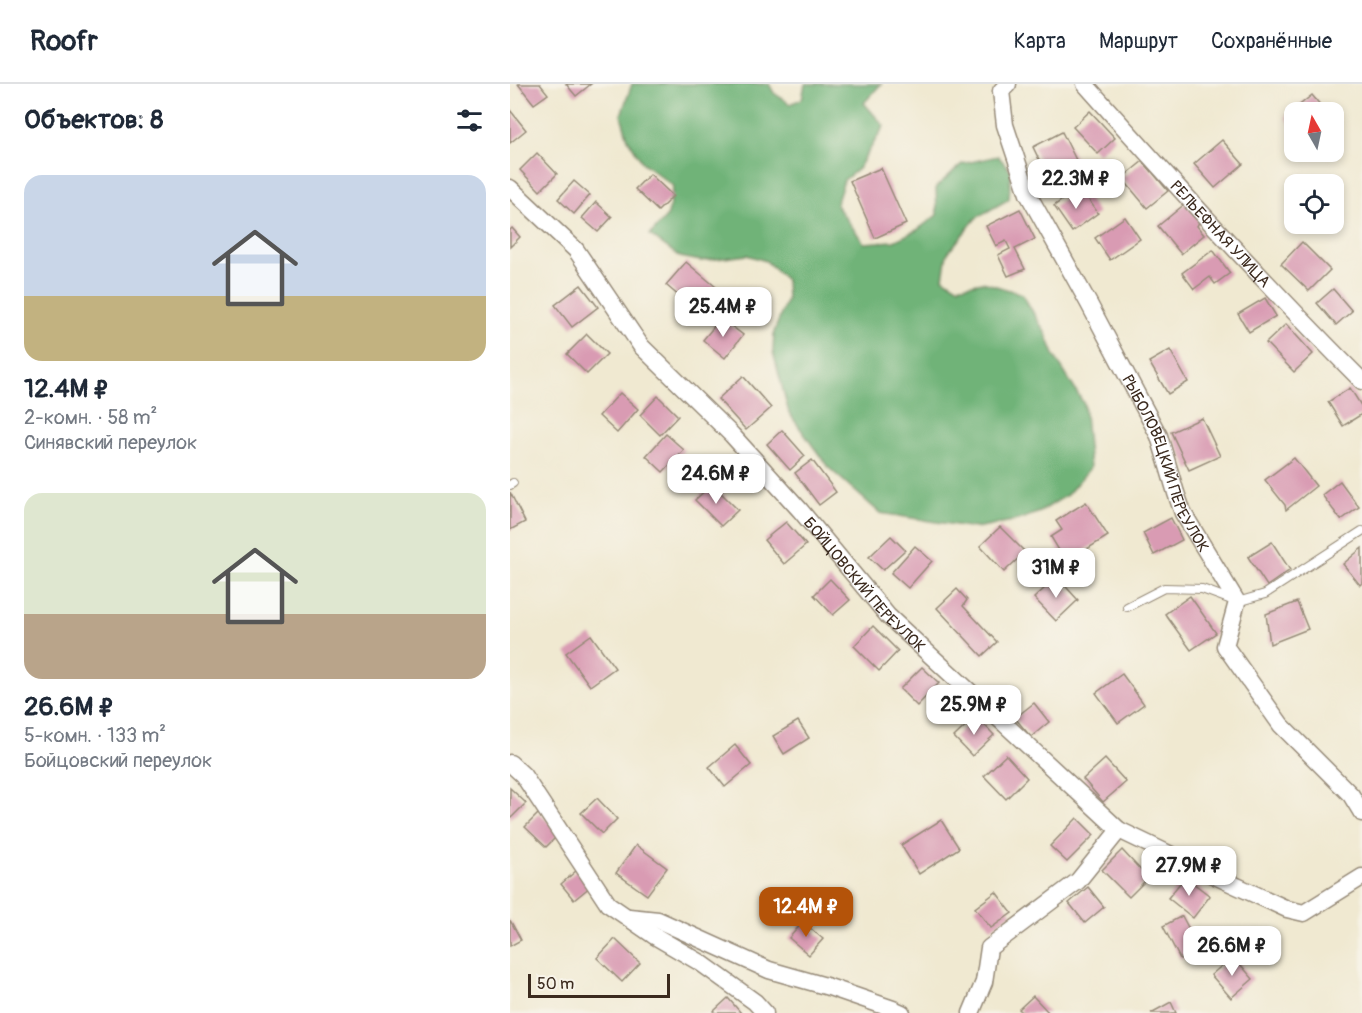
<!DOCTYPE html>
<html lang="ru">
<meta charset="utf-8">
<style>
body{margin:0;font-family:Pangolin,sans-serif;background:#f2f2f3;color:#1f2937;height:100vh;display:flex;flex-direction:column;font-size:22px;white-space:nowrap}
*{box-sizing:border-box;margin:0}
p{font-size:20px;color:#747a83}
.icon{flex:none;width:33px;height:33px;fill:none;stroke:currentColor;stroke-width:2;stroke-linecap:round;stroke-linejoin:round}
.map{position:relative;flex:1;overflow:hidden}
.side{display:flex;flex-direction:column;background:#fff;width:510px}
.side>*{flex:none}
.needle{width:39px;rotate:351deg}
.fabs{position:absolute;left:774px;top:18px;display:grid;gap:12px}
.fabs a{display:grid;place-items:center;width:60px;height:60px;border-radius:12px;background:#fff;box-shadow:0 3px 9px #0003;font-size:30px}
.scale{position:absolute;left:18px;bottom:15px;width:142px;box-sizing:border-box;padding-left:6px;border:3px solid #3b2a1e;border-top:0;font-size:16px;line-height:21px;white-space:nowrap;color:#3b2a1e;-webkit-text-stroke:4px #f7f3e8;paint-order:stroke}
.price{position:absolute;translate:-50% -51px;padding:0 14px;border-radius:12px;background:#fff;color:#222;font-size:20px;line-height:39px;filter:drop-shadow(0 2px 3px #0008)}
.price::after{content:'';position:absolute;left:50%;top:36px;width:18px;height:14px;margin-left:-9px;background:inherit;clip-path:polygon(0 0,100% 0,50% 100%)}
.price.active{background:#b45309;color:#fff}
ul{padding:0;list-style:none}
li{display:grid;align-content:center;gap:12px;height:318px;padding:0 24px}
li span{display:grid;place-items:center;height:186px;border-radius:18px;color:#555}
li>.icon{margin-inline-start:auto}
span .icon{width:108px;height:108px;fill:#fffc;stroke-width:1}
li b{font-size:26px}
h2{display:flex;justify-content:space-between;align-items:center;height:72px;padding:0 24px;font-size:26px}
header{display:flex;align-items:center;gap:36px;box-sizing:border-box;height:84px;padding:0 30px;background:#fff;border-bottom:2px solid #e0e1e3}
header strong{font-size:28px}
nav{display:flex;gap:33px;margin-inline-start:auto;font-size:21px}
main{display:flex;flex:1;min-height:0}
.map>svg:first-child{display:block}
.forest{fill:#70b378;stroke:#566e4b;stroke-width:1.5}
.building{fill:#d99bb3}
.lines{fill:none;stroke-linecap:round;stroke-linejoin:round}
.service-casing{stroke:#968a78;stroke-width:10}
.minor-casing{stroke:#968a78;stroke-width:19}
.service{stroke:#fff;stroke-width:8}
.minor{stroke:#fff;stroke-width:16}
.labels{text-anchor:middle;stroke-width:5;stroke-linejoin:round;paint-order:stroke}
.street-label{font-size:16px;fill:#3b2a1e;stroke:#f7f3e8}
</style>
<header>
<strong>Roofr</strong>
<nav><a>Карта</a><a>Маршрут</a><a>Сохранённые</a></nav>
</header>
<main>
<section class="side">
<h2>Объектов: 8<svg class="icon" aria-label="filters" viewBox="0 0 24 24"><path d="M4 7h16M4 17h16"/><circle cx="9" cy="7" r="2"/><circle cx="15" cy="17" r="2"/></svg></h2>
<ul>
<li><span style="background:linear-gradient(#c9d6e8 65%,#c2b280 0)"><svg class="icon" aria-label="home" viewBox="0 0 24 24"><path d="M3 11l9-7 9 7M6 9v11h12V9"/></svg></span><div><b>12.4M ₽</b><p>2-комн. · 58 m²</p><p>Синявский переулок</p></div></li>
<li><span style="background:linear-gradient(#dfe7d0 65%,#b9a48a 0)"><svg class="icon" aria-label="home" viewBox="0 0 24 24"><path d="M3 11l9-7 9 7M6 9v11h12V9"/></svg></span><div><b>26.6M ₽</b><p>5-комн. · 133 m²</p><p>Бойцовский переулок</p></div></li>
</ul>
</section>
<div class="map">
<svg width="852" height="929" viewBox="0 0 852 929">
<rect width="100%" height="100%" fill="#f7f3e8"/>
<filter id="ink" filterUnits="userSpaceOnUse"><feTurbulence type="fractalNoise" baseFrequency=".0167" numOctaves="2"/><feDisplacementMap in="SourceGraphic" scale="12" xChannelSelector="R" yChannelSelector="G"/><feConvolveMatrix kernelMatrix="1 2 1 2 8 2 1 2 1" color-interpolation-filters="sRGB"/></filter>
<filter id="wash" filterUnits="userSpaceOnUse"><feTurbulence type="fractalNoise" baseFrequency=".008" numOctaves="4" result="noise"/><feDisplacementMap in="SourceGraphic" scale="24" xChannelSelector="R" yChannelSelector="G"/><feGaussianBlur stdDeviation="1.35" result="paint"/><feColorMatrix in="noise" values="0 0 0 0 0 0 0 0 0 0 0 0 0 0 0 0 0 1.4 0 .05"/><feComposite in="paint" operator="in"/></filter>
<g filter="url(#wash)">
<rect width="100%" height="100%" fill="#f0e9d1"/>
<polygon class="forest" points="122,0 259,0 264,9 280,20 292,15 295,0 371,0 354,19 374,42 348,85 334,96 326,121 354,159 384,157 407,146 427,131 426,103 452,80 488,72 501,87 499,115 466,134 437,170 433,194 447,203 473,198 512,210 536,250 545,273 574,320 580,384 557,411 530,428 508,436 465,444 370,429 318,383 279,329 263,268 264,248 277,215 276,196 256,177 237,171 191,177 170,173 140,151 158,131 163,102 132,78 118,55 111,31"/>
<g id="blocks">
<g class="building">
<polygon points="8,0 30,0 38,10 24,20"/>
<polygon points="56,0 81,0 66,12"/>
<polygon points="802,11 816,28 784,28 784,45 775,33"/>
<polygon points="0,26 16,46 0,59"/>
<polygon points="580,27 605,54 588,70 563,43"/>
<polygon points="552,48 566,76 537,92 523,63"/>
<polygon points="712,56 733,80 705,104 684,80"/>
<polygon points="27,69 47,90 30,107 10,86"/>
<polygon points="633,77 658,107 637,124 612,94"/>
<polygon points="371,84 396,140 365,154 340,97"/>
<polygon points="140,90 163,112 148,127 125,105"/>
<polygon points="64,97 80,111 64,130 48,115"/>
<polygon points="570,103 588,129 562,148 544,122"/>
<polygon points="86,118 102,133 88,148 72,134"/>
<polygon points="676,119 690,136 687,142 694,151 671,170 648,142"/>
<polygon points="510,125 525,155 505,165 515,185 498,192 488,171 500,165 496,157 486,162 476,142"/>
<polygon points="615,133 630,155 600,176 585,154"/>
<polygon points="2,144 10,153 0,163 0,146"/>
<polygon points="792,158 820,186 799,207 771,180"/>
<polygon points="703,166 720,189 705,200 700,193 684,205 672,189"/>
<polygon points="176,178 206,203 186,227 156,201"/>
<polygon points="71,201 88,223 62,243 45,221"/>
<polygon points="823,205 842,227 826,241 807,219"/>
<polygon points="755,214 766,232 739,248 728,230"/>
<polygon points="211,234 233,251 215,274 193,256"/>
<polygon points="776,240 803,270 784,288 756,259"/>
<polygon points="77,250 97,270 77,290 57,270"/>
<polygon points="660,266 678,298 658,310 639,278"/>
<polygon points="233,292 261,324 236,346 208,315"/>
<polygon points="840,304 852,323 852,330 833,342 818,318"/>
<polygon points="110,309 128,325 107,349 89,332"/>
<polygon points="148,312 168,332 150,351 130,331"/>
<polygon points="692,334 710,372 679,386 661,348"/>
<polygon points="272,346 295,372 280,386 257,360"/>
<polygon points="156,350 174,366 153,388 136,372"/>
<polygon points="784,374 806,402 776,426 775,421 755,396"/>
<polygon points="302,376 326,408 309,421 285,389"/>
<polygon points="830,397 849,423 831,436 812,411"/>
<polygon points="202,400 228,426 211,442 185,416"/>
<polygon points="0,408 15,438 0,446"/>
<polygon points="576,418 598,452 556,478 541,453 552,446 546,437"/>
<polygon points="661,434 672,456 644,471 633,449"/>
<polygon points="276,438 296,461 274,480 254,456"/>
<polygon points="490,443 515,468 494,488 470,462"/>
<polygon points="381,452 395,466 373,486 359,473"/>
<polygon points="762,458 780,486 757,502 738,473"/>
<polygon points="405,462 422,477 398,504 381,489"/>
<polygon points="852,464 852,499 850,501 833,480"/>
<polygon points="547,493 568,516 546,537 524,514"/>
<polygon points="320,495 340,516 323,531 304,511"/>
<polygon points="447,505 457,516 453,522 487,558 472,572 427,524"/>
<polygon points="680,512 706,549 681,566 655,530"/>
<polygon points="787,518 798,545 760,560 756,530"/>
<polygon points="363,542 388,567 369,587 344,562"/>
<polygon points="81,551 105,584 80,602 56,569"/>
<polygon points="412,583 429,599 407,622 390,605"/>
<polygon points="612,590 634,620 608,639 586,609"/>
<polygon points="524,619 539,638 521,653 505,634"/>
<polygon points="466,632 484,651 462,672 444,653"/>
<polygon points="288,637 299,654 274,670 263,652"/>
<polygon points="225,661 241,681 215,703 199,683"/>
<polygon points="496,671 517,694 496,715 474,692"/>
<polygon points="595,675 616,698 593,718 573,695"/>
<polygon points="0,704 16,719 0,735"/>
<polygon points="87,714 107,735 92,750 71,729"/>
<polygon points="29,729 50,749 36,763 15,743"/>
<polygon points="567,734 584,751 557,778 540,762"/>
<polygon points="431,736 449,764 409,790 391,761"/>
<polygon points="126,761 157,784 137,811 106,789"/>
<polygon points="612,766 638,794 619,813 592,786"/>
<polygon points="67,786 81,802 64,816 51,800"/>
<polygon points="675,793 700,812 683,834 658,814"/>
<polygon points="578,803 594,823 575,839 559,819"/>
<polygon points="486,808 502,829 481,844 465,824"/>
<polygon points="672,832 689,864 670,875 653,842"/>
<polygon points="0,836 11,856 0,862"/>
<polygon points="293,838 313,855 299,871 279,854"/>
<polygon points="105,855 130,879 112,898 87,874"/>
<polygon points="723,872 743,895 721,914 701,891"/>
<polygon points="523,912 539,929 513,929 509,925"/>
<polygon points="218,914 231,929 206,929 204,927"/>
<polygon points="661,918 666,929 641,929"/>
</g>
</g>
</g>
<g filter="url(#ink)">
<use href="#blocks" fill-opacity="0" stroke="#968a78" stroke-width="1.5"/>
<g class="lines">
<g class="service-casing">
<g id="service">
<polyline points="0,401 3,399"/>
<polyline points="617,523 654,504 692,505 727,518 755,510 852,447"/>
</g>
</g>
<g class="minor-casing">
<g id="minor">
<path id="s1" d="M498,0L491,7L495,41L518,110L578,218L649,352L666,409L673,429L727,518L715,562L771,641L841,711L852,729"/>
<path id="s2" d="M575,0C665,101 756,201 852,297"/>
<path id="s3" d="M0,104L66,166L131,262L222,351L290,426L378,532L609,746L705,792L777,825L794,829L852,793"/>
<polyline points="0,679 13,691 98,820 143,851 191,879 245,918 255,929"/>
<polyline points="119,833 148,836 259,886 319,903 383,925 392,929"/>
<polyline points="461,929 474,898 479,864 568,797 609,746"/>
</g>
</g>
<use href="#service" class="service"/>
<use href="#minor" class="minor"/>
</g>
</g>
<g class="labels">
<g class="street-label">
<text dy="6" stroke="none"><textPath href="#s2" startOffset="202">РЕЛЬЕФНАЯ УЛИЦА</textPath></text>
<text dy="6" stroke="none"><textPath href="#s1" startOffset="420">РЫБОЛОВЕЦКИЙ ПЕРЕУЛОК</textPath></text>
<text dy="6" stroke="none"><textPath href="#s3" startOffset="534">БОЙЦОВСКИЙ ПЕРЕУЛОК</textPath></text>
</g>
</g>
</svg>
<div class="fabs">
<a><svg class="needle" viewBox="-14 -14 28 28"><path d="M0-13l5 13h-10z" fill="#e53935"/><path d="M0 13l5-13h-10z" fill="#747a83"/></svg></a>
<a><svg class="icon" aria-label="locate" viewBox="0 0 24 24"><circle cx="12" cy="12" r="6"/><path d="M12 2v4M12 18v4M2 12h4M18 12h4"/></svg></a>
</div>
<div class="scale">50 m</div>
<b class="price" style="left:566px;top:126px">22.3M ₽</b>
<b class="price" style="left:213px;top:254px">25.4M ₽</b>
<b class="price" style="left:206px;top:421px">24.6M ₽</b>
<b class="price" style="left:546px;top:515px">31M ₽</b>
<b class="price" style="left:464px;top:652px">25.9M ₽</b>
<b class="price" style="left:679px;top:813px">27.9M ₽</b>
<b class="price active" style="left:296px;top:854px">12.4M ₽</b>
<b class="price" style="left:722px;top:893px">26.6M ₽</b>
</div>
</main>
